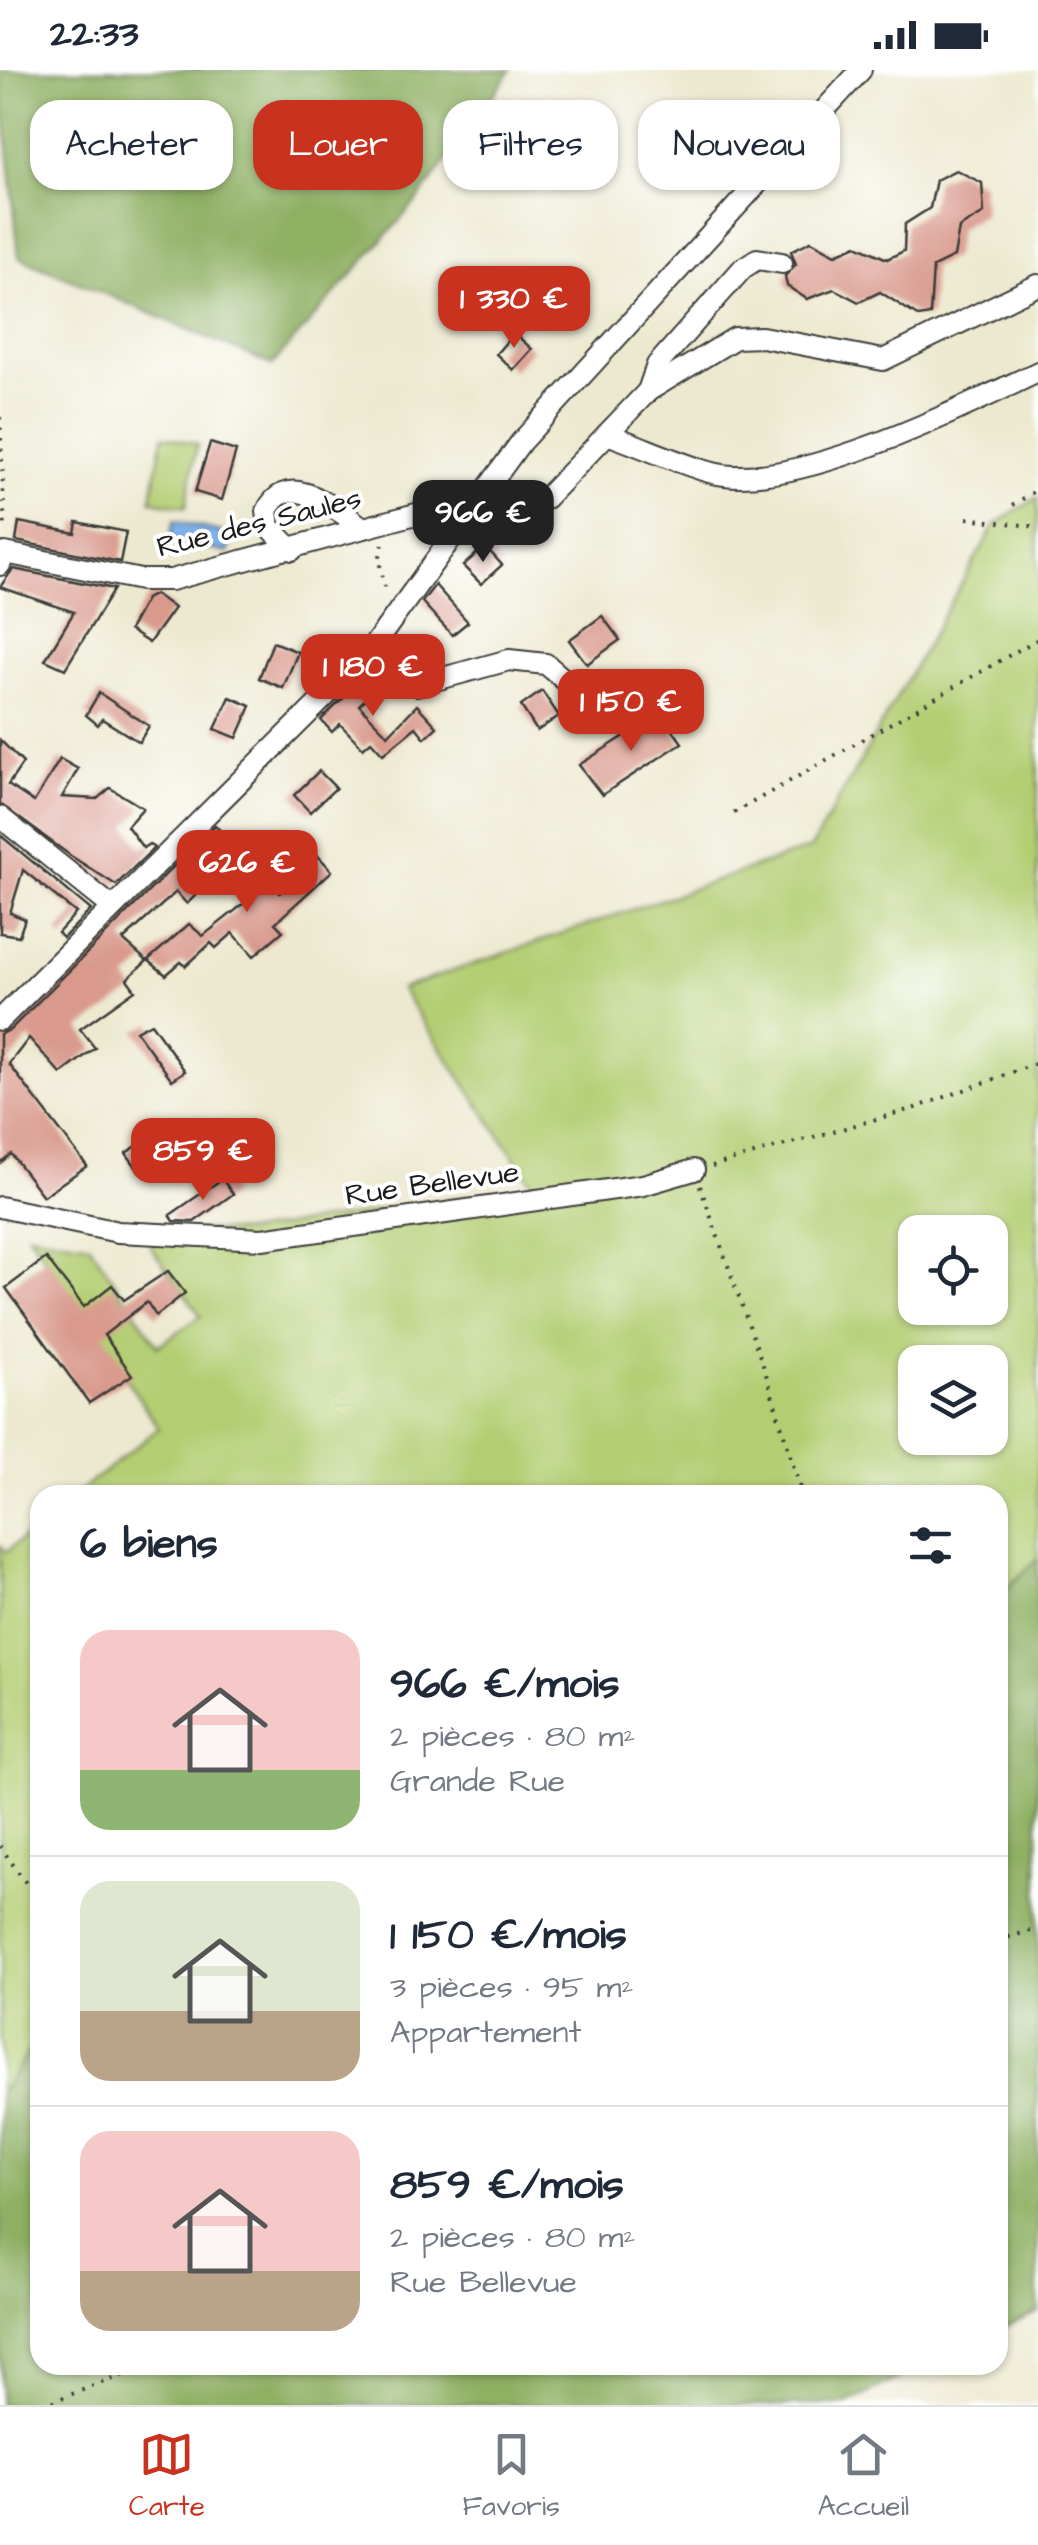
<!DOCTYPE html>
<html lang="fr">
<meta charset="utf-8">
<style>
body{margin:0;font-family:"Architects Daughter",sans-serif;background:#f2f2f3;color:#1f2937;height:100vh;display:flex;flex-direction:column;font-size:38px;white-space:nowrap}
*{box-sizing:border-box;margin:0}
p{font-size:32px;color:#747a83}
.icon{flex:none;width:55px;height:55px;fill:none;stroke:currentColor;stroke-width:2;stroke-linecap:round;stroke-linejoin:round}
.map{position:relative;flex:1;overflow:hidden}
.panel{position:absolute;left:30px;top:1415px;width:978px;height:890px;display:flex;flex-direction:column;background:#fff;border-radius:30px;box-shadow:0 2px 8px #0004}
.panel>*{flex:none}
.guide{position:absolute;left:30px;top:30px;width:980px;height:90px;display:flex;gap:20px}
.buttons{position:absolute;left:898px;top:1145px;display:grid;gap:20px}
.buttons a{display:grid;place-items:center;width:110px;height:110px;border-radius:20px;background:#fff;box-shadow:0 2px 8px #0004;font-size:50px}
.price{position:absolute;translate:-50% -85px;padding:0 22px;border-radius:20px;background:#c8321e;color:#fff;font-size:32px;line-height:65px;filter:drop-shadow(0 2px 5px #0008)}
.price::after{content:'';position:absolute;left:50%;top:60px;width:30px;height:22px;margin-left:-15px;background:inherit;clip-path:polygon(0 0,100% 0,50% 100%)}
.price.active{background:#222;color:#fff}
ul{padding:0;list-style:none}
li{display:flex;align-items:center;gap:30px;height:250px;padding:0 50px}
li+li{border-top:2px solid #e0e1e3}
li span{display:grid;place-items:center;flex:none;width:280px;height:200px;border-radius:30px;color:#555}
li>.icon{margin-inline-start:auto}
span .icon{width:120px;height:120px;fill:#fffc;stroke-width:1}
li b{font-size:42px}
h2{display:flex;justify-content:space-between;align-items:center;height:120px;padding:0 50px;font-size:42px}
.chip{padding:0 35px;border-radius:30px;background:#fff;box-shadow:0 2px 8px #0004;font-size:35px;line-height:90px}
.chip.active{background:#c8321e;color:#fff}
.status{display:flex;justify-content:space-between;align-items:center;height:70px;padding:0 50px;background:#fff;direction:ltr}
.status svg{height:28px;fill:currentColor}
.tabs{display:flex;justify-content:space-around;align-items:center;height:140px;border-top:2px solid #e0e1e3;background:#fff;font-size:28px;color:#747a83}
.tabs a{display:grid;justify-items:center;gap:5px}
.tabs .active{color:#c8321e}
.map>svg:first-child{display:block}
.green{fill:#b3cd72;stroke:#687447;stroke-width:2.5;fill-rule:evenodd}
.forest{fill:#8eb064;stroke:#556640;stroke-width:2.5}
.water{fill:#7eb0ea;stroke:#4d6683;stroke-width:2.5}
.building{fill:#d99a8d}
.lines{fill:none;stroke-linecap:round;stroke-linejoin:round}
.minor-casing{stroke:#3b3b37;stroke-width:24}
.path{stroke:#3b3b37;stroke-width:4;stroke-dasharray:2.5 8;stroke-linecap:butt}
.minor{stroke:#fff;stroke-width:20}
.labels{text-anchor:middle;stroke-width:8;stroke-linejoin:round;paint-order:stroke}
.street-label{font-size:30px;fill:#1c1c1c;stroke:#fff}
</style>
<div class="status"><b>22:33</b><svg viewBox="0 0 49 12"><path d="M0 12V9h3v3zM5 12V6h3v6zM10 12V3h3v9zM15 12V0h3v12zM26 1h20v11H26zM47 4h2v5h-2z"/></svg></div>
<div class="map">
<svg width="1038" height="2335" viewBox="0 0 1038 2335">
<rect width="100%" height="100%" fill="#fff"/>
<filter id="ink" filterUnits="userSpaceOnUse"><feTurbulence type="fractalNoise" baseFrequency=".01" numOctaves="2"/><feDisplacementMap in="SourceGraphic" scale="20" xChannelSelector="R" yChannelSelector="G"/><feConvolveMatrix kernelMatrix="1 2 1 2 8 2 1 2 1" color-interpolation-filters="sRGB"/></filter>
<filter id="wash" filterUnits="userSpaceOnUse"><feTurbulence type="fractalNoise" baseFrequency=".0048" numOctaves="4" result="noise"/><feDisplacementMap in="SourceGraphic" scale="40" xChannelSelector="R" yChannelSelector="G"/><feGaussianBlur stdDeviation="2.25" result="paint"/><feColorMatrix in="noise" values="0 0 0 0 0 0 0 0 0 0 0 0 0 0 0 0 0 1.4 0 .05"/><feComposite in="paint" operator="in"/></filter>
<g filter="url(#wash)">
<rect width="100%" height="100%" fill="#ede9d0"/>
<g class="green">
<polygon points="163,366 197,374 186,437 151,431"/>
<path d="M1038,427V1488L998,1527V1425H75L159,1358L28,1164L89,1174L158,1276L201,1246L151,1177L156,1159L249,1162L534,1116L401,919L811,778L995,455ZM915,1162H990V1238H915ZM915,1292H990V1368H915Z"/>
<polygon points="40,1454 40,1964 0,2024 0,1475 6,1482"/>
</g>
<g class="forest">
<polygon points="0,0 511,0 422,125 272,295 19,187"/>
<polygon points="1038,1488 1038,2241 998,2260 998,1527"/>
<polygon points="40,1964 40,2295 925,2295 845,2335 0,2335 0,2024"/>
</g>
<polygon class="water" points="174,451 233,465 228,483 169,470"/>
<g id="blocks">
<g class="building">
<polygon points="728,42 746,57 723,83 705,68"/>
<polygon points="956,100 982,113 984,143 959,158 954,187 933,197 930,245 919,247 880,222 859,232 834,219 807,229 787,216 785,206 796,194 791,181 811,171 836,184 857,175 887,189 904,181 905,154 930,138 936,110"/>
<polygon points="514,263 532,279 513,300 496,284"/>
<polygon points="210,373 236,381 222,430 195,422"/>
<polygon points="19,452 75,463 77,452 126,462 120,492 16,471"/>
<polygon points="485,476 502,495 481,514 463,496"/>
<polygon points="13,499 114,519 65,599 45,590 74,542 0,517"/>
<polygon points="435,515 468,552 452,565 422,532"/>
<polygon points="155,524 174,538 149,573 129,560 146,529"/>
<polygon points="602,546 620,570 587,594 569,570"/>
<polygon points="273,572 298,582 283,618 259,608"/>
<polygon points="368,604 382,614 359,635 388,665 417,635 437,657 425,668 416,657 383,684 371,671 363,678 340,654 332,662 321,650"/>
<polygon points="542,621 559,646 537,661 521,636"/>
<polygon points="99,623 149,656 139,672 102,649 98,655 86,645"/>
<polygon points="230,627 251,636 237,668 215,659"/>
<polygon points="661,643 682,673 602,725 579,695"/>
<polygon points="0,670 23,693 8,715 34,732 60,689 78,699 62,727 97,729 110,718 143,738 127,756 143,778 149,774 154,778 116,815 71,786 0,734"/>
<polygon points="319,701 336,718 310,742 294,725"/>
<polygon points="215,755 230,771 187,810 198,823 187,834 176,822 123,870 147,891 127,909 135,920 80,959 95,978 61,1004 29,968 9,994 87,1096 43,1126 11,1084 0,1093 0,964 10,960"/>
<polygon points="0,765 91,840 63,868 58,863 76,843 23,800 10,843 25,849 19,866 0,863"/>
<polygon points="310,777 332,801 275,853 283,861 254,886 233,863 216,878 211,873 186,896 181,892 166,905 148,890 189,854 203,866 251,828 235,812 253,795 280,823 303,802 293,791"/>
<polygon points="151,953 185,1001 172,1010 136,961"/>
<polygon points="168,1055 177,1067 139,1101 126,1083"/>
<polygon points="222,1109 233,1124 194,1152 174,1151 170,1145"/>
<polygon points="46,1188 84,1237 112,1215 124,1230 168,1201 185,1223 156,1246 147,1232 104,1265 132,1305 89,1333 6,1218"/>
</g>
</g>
</g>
<g filter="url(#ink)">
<use href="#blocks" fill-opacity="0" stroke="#3b3b37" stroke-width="2.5"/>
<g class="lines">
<g class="minor-casing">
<g id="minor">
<polyline points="648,321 657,295 743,198 757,189 782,193"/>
<path d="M607,364C641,376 675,392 709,402C789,426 963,337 1038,302"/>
<path d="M292,480L269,456L267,441C288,396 336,441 364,458"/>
<polyline points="0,495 5,483 141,510 171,510 479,427 546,428 648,321 735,268 762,267 883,290 1038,215"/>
<polyline points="366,586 401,610 417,615 509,590 546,594 596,637"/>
<polyline points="0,747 112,837"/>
<polyline points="0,950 366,586 521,372 861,0"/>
<polyline points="0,1137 118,1162 262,1169 643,1115 694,1100"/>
</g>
</g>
<g class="path">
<polyline points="0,347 5,462"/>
<polyline points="1013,435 1038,419"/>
<polyline points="967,448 1038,457"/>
<polyline points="383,474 379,490 386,522"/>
<polyline points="734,743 1038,569"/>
<polyline points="712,1096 915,1038 1038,993"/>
<polyline points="700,1116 766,1304 802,1425"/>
<polyline points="0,1776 40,1833"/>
<polyline points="998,1870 1038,1859"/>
<polyline points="42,2335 151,2295"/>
</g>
<use href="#minor" class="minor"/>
</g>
</g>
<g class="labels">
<g class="street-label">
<text transform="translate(259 452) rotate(-14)" y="10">Rue des Saules</text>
<text transform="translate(432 1113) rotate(-8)" y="10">Rue Bellevue</text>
</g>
</g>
</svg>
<div class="buttons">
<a><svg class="icon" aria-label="locate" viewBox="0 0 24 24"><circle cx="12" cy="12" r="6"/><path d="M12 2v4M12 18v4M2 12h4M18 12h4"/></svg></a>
<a><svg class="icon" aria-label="layers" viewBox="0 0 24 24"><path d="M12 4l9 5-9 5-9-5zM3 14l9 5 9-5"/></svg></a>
</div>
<b class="price" style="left:514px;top:281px">1 330 €</b>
<b class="price active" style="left:483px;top:495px">966 €</b>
<b class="price" style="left:373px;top:649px">1 180 €</b>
<b class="price" style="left:631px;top:684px">1 150 €</b>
<b class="price" style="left:247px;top:845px">626 €</b>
<b class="price" style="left:203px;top:1133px">859 €</b>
<div class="guide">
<a class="chip">Acheter</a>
<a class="chip active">Louer</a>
<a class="chip">Filtres</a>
<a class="chip">Nouveau</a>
</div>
<section class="panel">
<h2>6 biens<svg class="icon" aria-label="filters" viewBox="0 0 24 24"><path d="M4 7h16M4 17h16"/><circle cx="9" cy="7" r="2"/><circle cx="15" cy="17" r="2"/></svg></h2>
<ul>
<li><span style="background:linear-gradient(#f6c9c9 70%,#8fb573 0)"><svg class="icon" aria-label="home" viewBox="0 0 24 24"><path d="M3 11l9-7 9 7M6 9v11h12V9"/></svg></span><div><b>966 €/mois</b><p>2 pièces · 80 m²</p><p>Grande Rue</p></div></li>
<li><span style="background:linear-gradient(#dfe7d0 65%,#b9a48a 0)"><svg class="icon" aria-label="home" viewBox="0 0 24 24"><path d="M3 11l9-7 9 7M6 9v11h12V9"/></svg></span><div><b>1 150 €/mois</b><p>3 pièces · 95 m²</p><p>Appartement</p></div></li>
<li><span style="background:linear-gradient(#f6c9c9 70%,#b9a48a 0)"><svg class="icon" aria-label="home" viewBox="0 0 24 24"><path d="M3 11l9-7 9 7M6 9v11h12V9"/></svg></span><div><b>859 €/mois</b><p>2 pièces · 80 m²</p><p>Rue Bellevue</p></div></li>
</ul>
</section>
</div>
<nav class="tabs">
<a class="active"><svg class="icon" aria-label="map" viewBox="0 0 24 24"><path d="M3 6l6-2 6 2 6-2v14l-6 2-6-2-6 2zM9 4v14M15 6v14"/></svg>Carte</a>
<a><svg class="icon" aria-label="saved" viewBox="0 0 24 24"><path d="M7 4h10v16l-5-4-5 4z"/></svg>Favoris</a>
<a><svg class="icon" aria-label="home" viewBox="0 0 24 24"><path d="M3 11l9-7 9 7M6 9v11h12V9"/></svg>Accueil</a>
</nav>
